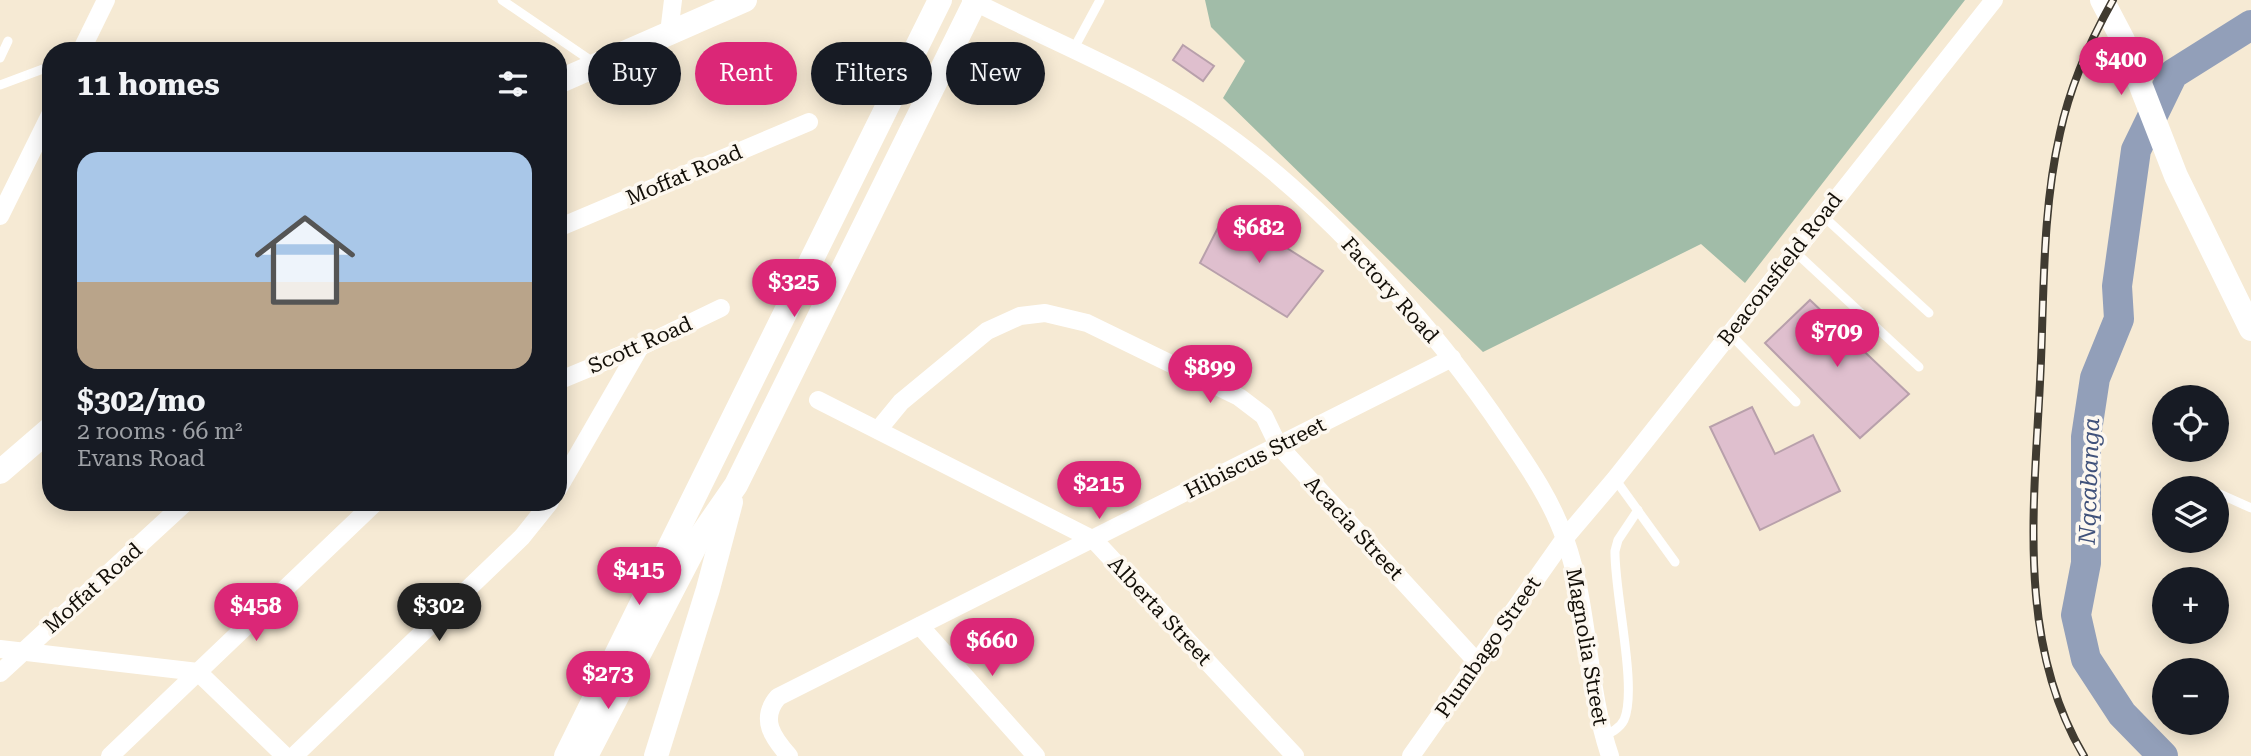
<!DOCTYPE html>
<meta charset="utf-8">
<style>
body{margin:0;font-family:"Roboto Serif",serif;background:#20242c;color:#f1f3f6;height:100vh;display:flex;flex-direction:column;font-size:26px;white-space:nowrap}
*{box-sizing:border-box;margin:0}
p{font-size:23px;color:#9ea1a6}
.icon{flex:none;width:38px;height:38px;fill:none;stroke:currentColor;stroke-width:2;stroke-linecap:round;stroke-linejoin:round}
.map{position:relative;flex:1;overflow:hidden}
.side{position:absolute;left:42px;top:42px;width:525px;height:469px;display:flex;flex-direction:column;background:#171b24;border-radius:28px;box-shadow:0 4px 18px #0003}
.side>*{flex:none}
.banner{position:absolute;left:588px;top:42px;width:665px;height:63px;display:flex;gap:14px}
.fabs{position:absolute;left:2152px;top:385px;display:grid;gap:14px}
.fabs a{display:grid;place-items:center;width:77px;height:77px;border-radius:50%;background:#171b24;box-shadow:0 4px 18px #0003;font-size:35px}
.price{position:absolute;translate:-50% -60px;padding:0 16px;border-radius:24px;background:#db2777;color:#fff;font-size:23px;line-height:46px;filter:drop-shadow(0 2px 4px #0008)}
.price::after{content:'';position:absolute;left:50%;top:42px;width:21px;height:16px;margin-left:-10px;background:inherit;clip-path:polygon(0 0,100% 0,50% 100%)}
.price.on{background:#222;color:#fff}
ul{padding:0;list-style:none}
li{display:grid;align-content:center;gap:14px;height:371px;padding:0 35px}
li+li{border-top:2px solid #363941}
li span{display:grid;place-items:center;height:217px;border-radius:21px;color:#555}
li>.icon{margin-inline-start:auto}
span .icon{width:126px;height:126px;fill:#fffc;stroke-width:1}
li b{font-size:30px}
h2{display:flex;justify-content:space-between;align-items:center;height:84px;padding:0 35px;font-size:30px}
.pill{padding:0 24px;border-radius:32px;background:#171b24;box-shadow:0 4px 18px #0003;font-size:24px;line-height:63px}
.pill.on{background:#db2777;color:#fff}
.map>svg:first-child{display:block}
.forest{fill:#a1bca8}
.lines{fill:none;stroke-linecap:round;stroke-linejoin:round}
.river{stroke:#929fb9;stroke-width:30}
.building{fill:#dfbfce;stroke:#b8a0ab;stroke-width:2}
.lane{stroke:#fff;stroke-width:9}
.street{stroke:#fff;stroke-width:18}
.secondary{stroke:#fff;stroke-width:24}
.rail-casing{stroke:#403b31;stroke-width:8}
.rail{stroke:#fdf8f0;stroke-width:5;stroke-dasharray:16;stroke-linecap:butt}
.labels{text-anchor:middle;stroke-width:7;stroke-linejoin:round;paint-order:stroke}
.street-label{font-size:21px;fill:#120e07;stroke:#fdf8f0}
.water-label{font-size:23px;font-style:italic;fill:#40527b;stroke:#fdf8f0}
</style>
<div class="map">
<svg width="2251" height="756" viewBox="0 0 2251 756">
<rect width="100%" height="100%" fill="#f6ead4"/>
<polygon class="forest" points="1205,0 1965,0 1745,283 1701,244 1483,352 1223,98 1245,61 1211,27"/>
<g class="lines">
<polyline class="river" points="2163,756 2122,714 2086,659 2076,615 2086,563 2086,437 2095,378 2119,319 2117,286 2136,150 2173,74 2251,25"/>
</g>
<g class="building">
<polygon points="1183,45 1214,66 1203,81 1173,60"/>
<polygon points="1227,210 1323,271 1287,317 1200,263"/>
<polygon points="1810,300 1909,394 1860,438 1765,343"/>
<polygon points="1752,407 1775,454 1813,435 1840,491 1760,530 1710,427"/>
</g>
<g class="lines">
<g class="lane">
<polyline points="502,0 593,62"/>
<polyline points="1073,50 1100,0"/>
<polyline points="0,58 8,41"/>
<polyline points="0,85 51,66"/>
<polyline points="1823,216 1929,313"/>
<polyline points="1793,250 1919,367"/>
<polyline points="1730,334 1796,402"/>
<polyline points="1615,479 1675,562"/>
<polyline points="2220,494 2251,508"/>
<path d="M1604,736C1612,732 1620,728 1624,720C1638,689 1614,591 1615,551L1618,540L1638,510"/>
</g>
<g class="street">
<path d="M971,0C1049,40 1133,73 1206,121C1317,194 1435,327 1508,437C1530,469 1552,502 1565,539C1590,609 1586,685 1610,756"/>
<polyline points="669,33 673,0"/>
<polyline points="81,51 106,0"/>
<polyline points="0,216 51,113"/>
<polyline points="558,228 809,122"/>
<polyline points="558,381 640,347 721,308"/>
<polyline points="818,400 1094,540 1295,756"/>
<polyline points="878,430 901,402 987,331 1020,316 1045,313 1087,323 1239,397 1264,416 1278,445 1476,661"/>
<polyline points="558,489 640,347"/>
<polyline points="920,626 1036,756"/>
<polyline points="0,649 198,672 285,756"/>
<polyline points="0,673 186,502"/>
<polyline points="110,756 376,502"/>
<polyline points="294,756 522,537 550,502"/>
<path d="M789,756C773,738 759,719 778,697L1452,358"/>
<polyline points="1411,756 1565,538 1615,479 1994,0"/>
</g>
<g class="secondary">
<polyline points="2102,0 2123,40 2176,176 2251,329"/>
<polyline points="558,82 745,0"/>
<polyline points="0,472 51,428"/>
<polyline points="566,756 940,0"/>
<polyline points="586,756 700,537 736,485 976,0"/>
<polyline points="656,756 708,589 731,502"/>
</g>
<g class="rail-casing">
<path id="rail" d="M2084,756C2013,637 2036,492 2041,360C2044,285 2043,207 2060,133C2070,86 2090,41 2113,0"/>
</g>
<use href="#rail" class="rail"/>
</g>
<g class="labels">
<g class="street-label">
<text transform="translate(684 175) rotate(-23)" y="7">Moffat Road</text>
<text transform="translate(1780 269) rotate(-52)" y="7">Beaconsfield Road</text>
<text transform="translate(1390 290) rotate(48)" y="7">Factory Road</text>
<text transform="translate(640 345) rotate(-24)" y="7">Scott Road</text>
<text transform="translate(1255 458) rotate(-27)" y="7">Hibiscus Street</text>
<text transform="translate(1354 528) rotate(47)" y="7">Acacia Street</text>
<text transform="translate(93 588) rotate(-42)" y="7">Moffat Road</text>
<text transform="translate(1160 611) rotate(47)" y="7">Alberta Street</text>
<text transform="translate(1488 647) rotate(-55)" y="7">Plumbago Street</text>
<text transform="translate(1587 647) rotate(80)" y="7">Magnolia Street</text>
</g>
<g class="water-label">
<text transform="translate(2089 481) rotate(-88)" y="8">Nqcabanga</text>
</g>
</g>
</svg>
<div class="fabs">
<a><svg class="icon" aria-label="locate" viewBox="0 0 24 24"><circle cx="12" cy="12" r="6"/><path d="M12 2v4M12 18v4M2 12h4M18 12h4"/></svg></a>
<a><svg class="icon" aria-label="layers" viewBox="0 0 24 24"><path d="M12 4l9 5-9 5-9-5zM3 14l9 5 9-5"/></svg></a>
<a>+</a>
<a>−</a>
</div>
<b class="price" style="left:2121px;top:97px">$400</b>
<b class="price" style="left:1259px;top:265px">$682</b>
<b class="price" style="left:794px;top:319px">$325</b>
<b class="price" style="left:1837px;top:369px">$709</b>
<b class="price" style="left:1210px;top:405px">$899</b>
<b class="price" style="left:1099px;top:521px">$215</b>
<b class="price" style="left:639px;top:607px">$415</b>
<b class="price" style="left:256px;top:643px">$458</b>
<b class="price on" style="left:439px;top:643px">$302</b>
<b class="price" style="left:992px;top:678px">$660</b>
<b class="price" style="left:608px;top:711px">$273</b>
<div class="banner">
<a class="pill">Buy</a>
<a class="pill on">Rent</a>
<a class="pill">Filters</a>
<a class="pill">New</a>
</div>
<section class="side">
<h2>11 homes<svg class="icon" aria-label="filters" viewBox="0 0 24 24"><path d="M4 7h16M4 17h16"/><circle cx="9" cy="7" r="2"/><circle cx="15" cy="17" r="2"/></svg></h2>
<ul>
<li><span style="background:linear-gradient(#a9c7e8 60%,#b9a48a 0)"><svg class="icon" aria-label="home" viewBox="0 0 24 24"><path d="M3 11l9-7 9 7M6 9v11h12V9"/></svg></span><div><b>$302/mo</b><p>2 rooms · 66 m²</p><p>Evans Road</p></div></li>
</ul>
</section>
</div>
